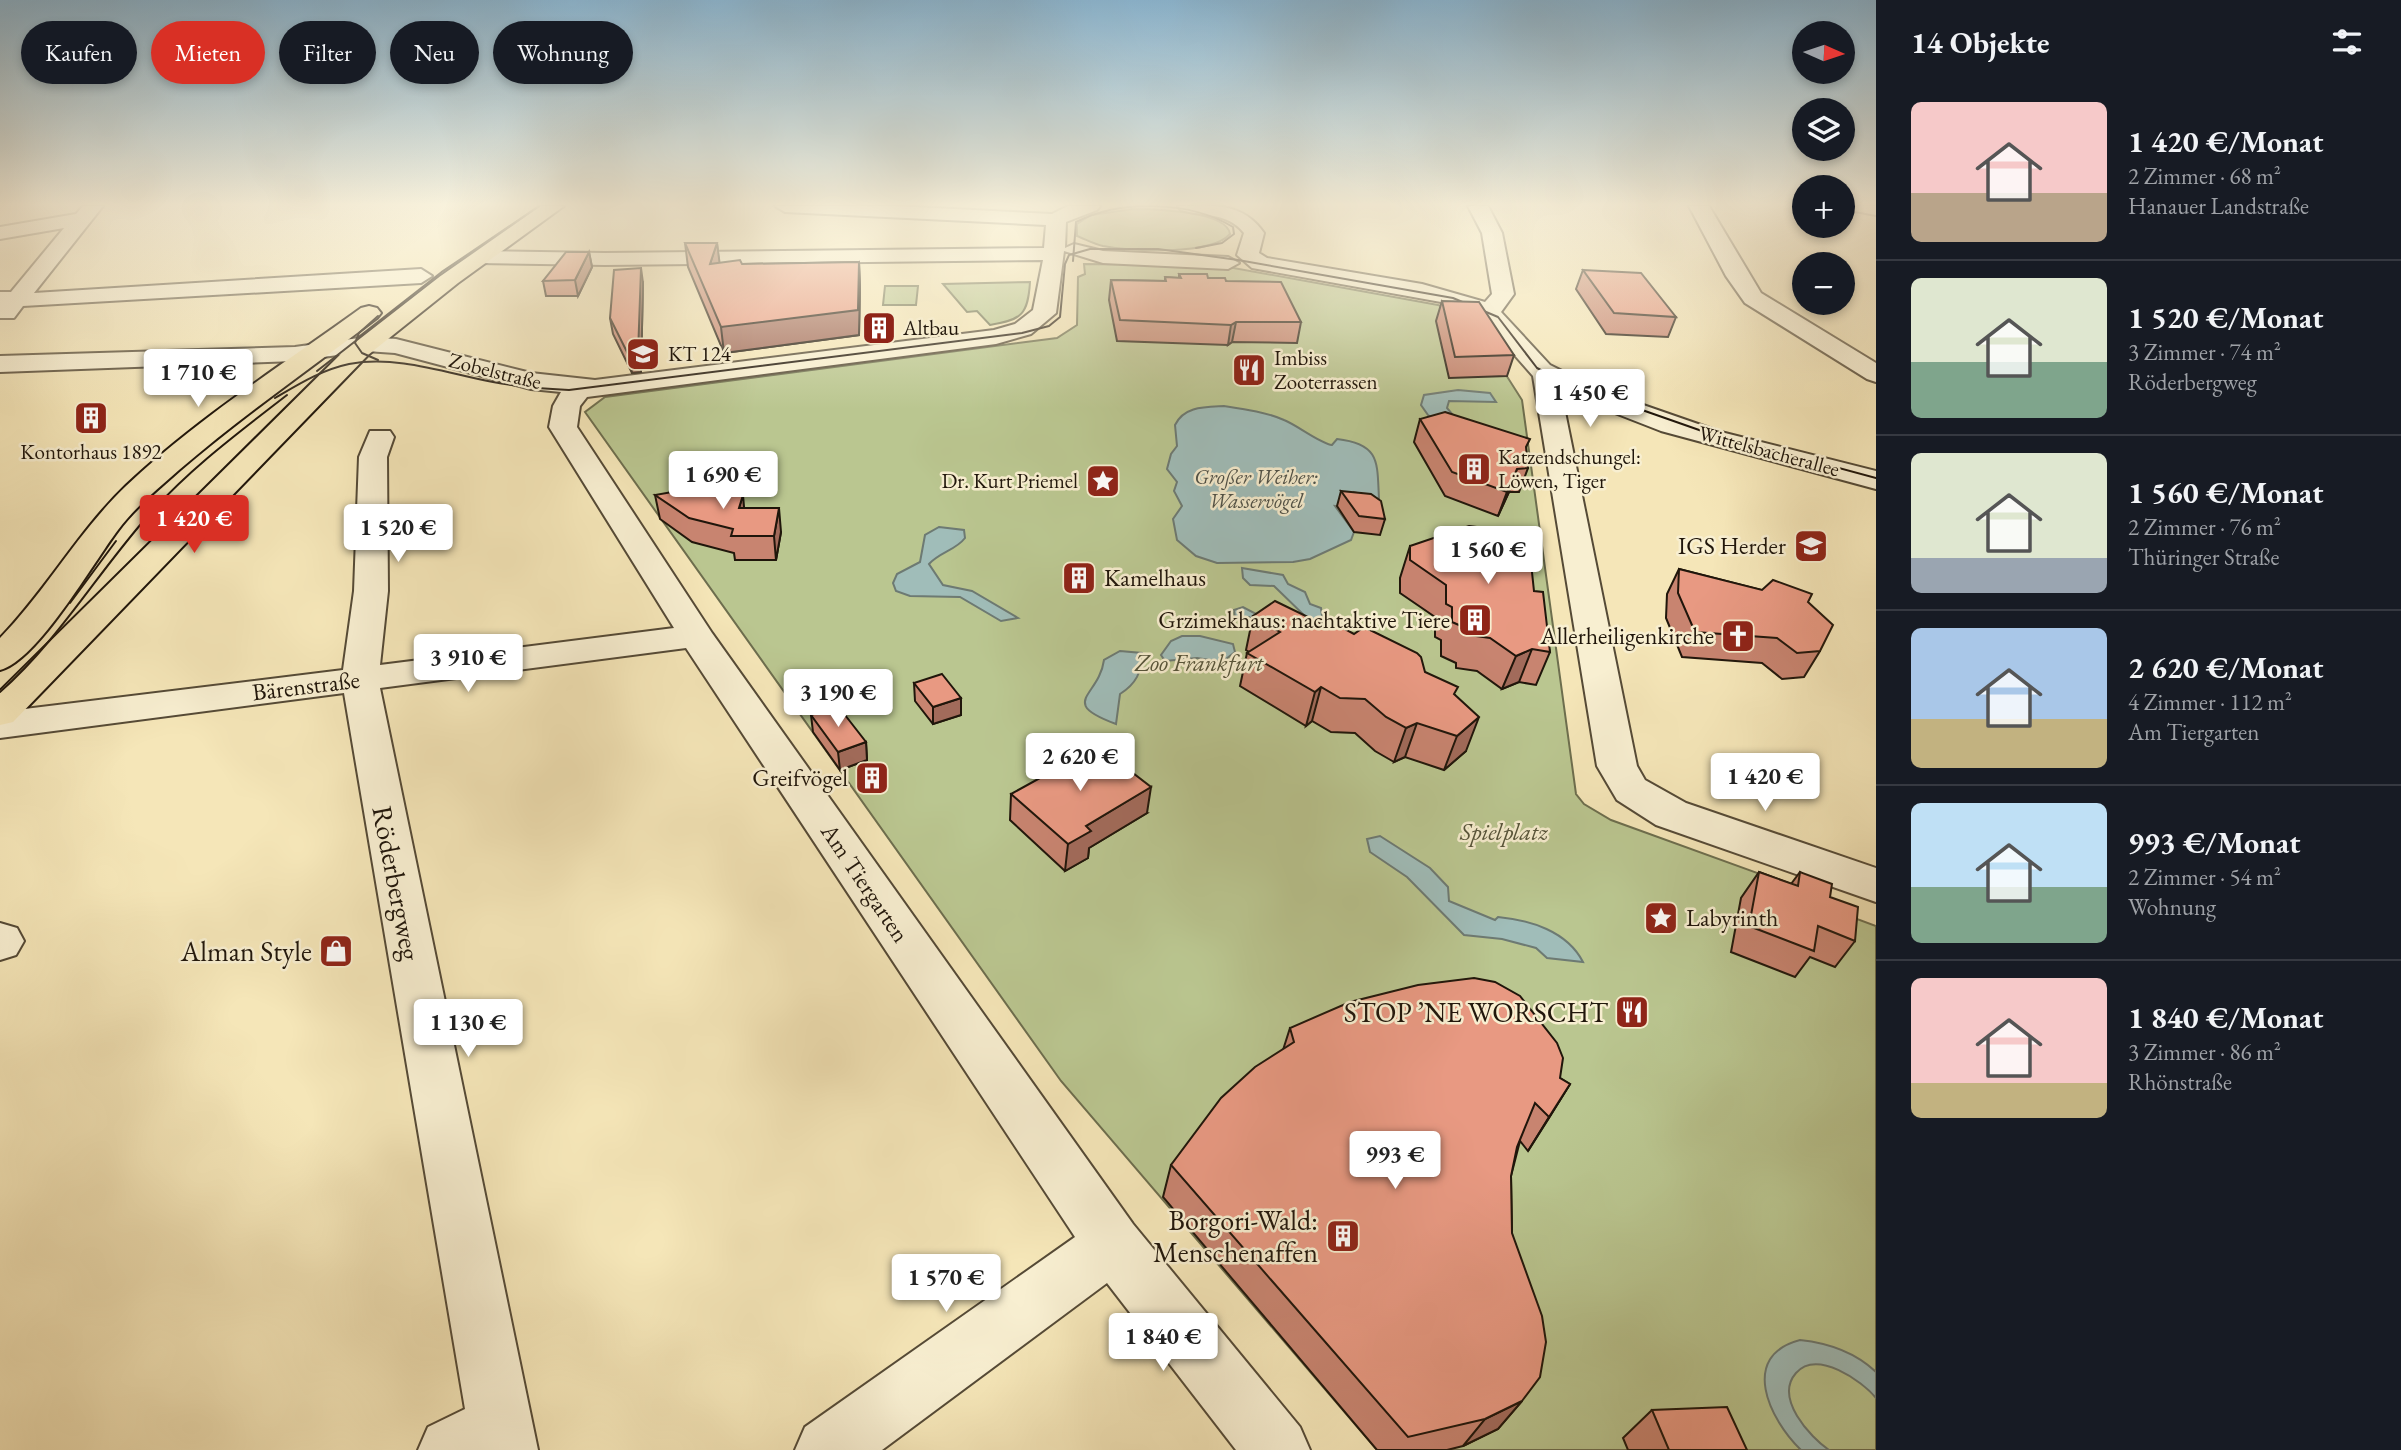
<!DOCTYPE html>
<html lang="de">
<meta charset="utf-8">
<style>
body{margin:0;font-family:"EB Garamond",serif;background:#20242c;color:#f1f3f6;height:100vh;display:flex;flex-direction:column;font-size:26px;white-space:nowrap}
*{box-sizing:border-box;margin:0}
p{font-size:23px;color:#9ea1a6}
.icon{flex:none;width:38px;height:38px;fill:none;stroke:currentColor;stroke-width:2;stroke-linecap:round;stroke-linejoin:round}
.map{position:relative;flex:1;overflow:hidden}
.side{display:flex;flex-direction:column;background:#171b24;width:525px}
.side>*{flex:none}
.hud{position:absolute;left:21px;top:21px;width:665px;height:63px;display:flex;gap:14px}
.needle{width:46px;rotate:93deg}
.fabs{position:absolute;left:1792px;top:21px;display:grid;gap:14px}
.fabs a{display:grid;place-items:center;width:63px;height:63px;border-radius:50%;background:#171b24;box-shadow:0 4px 10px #0003;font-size:35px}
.price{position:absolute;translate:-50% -60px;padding:0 16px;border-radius:7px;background:#fff;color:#222;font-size:23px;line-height:46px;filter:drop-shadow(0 2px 4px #0008)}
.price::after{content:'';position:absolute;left:50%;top:42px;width:21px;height:16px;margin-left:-10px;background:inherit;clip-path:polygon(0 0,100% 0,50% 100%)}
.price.active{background:#d93025;color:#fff}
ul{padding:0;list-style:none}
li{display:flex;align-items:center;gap:21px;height:175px;padding:0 35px}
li+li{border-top:2px solid #363941}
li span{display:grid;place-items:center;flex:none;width:196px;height:140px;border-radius:10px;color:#555}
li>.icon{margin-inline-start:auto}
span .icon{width:84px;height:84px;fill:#fffc;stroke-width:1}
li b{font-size:30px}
h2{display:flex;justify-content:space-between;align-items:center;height:84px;padding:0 35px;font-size:30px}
.chip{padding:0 24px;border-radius:32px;background:#171b24;box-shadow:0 4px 10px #0003;font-size:24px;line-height:63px}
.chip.active{background:#d93025;color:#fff}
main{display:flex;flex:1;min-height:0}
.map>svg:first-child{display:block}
.green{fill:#bac690;stroke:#6d6e4e;stroke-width:2}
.water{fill:#a0bdb9;stroke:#6d7a73;stroke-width:2}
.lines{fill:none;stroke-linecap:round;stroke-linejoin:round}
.minor-casing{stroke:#554a36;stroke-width:4}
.major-casing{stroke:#20160b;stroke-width:4}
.minor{fill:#f8efd1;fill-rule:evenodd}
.major{fill:#f5e6b8;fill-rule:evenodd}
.tram{stroke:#20160b;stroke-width:2}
.wall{fill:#c88470;stroke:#20160b;stroke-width:2}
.shaded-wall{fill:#a26b5b;stroke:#20160b;stroke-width:2}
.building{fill:#e89982;stroke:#20160b;stroke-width:2}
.labels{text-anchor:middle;stroke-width:5;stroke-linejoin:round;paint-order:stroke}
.far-poi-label{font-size:21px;fill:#20160b;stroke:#f8efd1;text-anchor:start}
.far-street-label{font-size:21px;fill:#20160b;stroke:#f8efd1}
.far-water-label{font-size:21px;font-style:italic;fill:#4d5048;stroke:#f8efd1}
.poi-label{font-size:24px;fill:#20160b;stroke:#f8efd1;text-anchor:end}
.park-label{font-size:24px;font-style:italic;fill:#56543a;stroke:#f8efd1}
.street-label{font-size:24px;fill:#20160b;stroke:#f8efd1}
.near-street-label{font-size:28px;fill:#20160b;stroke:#f8efd1}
.near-poi-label{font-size:28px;fill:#20160b;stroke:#f8efd1;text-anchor:end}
</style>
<main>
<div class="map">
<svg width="1876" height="1450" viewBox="0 0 1876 1450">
<rect width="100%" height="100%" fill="#f5e6b8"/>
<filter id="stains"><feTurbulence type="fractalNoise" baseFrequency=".00286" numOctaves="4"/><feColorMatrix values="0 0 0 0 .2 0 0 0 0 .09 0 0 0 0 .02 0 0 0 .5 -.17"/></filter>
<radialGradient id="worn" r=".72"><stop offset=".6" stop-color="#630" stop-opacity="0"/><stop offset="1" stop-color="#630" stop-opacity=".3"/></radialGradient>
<g class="green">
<path d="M1133,209C1153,209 1227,211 1230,234C1211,256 1131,251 1103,246C1094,244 1085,239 1077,236V224L1091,215Z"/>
<polygon points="1084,264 1217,265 1438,305 1468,315 1522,400 1576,794 1584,804 1611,820 1807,891 1806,900 1876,926 1876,1450 1377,1450 1061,1081 585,412 605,397 1057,338 1077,325 1078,277 1085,274"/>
<path d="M1030,282C1028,314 1022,320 990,325L977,311L967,312L943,284Z"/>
<polygon points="885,286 918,286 916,305 883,305"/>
</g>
<g class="water">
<polygon points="1458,390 1490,393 1496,402 1449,401 1447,408 1453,415 1444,426 1428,415 1421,405 1424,395"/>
<path d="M1224,406C1244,409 1266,412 1284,420C1297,425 1321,444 1332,445L1337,439C1381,444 1377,463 1379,499L1354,492L1356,508L1335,506L1354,532L1351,540L1310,559L1293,562L1217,563L1196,556L1177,540L1173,519L1182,506L1174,491L1177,482L1167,469L1171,454L1177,446L1175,425C1184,406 1205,407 1224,406Z"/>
<path d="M939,527L964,530L965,538C956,550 940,552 929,564L943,585L972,591L1018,618L1001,621L960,597L910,596L896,591L893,583L897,574L920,562L925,535Z"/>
<polygon points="1242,568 1283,575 1288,584 1305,592 1310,604 1321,608 1323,624 1263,625 1249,617 1235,618 1234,610 1243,607 1256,614 1307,618 1274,586 1250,585 1243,578"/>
<polygon points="1182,636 1200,636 1233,644 1235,652 1222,662 1197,658 1165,661 1161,655 1171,641"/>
<path d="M1120,651L1142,653C1142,672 1136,684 1120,694L1116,724C1057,702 1099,697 1104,660Z"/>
<path d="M1380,836L1430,868L1448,887L1449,901L1495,920L1498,917C1530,920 1567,931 1583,962L1547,958L1536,948L1502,939L1464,935L1407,877L1370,852L1367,839Z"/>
<path d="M1800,1340C1828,1343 1855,1352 1876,1372V1398C1862,1381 1817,1349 1796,1373C1774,1398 1810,1437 1829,1450H1801C1769,1419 1739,1356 1800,1340Z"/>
</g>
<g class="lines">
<g class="minor-casing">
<g id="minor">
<polygon points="83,206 103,206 34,293 421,269 432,276 421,283 23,306 14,318 0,318 0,292 11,292 64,228 0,239 0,227 76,214"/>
<polygon points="775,206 896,206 1052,214 1068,206 1100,206 1097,210 1066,222 1065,248 1074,244 1103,251 1228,257 1239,263 1228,269 1103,263 1064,251 1056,313 1031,334 996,344 587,397 580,406 577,427 712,633 1133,1224 1300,1427 1310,1450 1236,1450 1107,1283 882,1450 795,1450 805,1427 1075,1237 686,648 380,688 538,1450 418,1450 428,1427 465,1409 344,693 0,738 0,712 343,670 354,591 359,457 370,431 390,431 394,437 387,457 388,591 380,665 674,628 549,427 553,406 561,392 531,389 395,353 366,351 295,361 0,372 0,356 295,347 366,337 396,339 531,373 595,380 994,330 1015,324 1033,310 1043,260 605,265 478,263 467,257 478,251 605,253 1044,248 1046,225 785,212"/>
<path d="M1178,206C1212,205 1243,202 1264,233L1259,253L1267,258L1422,284L1485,302L1492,294L1482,233L1468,206H1488L1502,233L1514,294L1501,312L1550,365L1600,390L1721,432L1876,471V489L1661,431L1561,392L1637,766L1645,780L1686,803L1876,868V902L1656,825L1617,800L1597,766L1533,376L1488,325L1465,310L1441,302L1252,268L1237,255L1244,233C1229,213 1203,216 1181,210Z"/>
<polygon points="1689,206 1709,206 1761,293 1876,363 1876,382 1867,379 1745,303 1726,276"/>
<polygon points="1847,206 1876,206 1876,215 1850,210"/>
<polygon points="0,923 17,928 24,941 16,955 0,960"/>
</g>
</g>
<g class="major-casing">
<g id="major">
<polygon points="541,206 564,206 458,283 368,355 13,722 0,725 0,691 350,345 442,273"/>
<path d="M369,306L377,308L381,313L377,318C311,368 242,416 179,470C158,489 135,507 118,530C93,563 37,661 0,670V638C46,591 78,532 126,486C197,419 282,365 361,308Z"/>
</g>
</g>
<use href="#minor" class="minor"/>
<use href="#major" class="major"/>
<g class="tram">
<path d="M1073,261L1076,222C1121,199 1190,201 1233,227L1234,234L1222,243L1196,248"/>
<polyline points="378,316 359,333 355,343 362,353 378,360"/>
<polyline points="317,371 439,276 539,206"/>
<path d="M275,398C299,384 321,370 349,364C397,355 446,373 493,382C519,387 543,389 569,390L1022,333L1049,326L1060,317L1065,264L1069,255L1090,249H1158L1238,260L1453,298L1498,317L1537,368L1568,384L1702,431L1876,478"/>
<polyline points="70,603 116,541"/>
<path d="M0,692C58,641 96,575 147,517C188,470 238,433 287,395"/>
</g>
</g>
<g class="wall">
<polygon points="685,243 717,243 719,263 742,264 859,262 860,286 859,335 724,353 688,267"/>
<polygon points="589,252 592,267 578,296 546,296 543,281"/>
<polygon points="1583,270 1676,317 1668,337 1606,334 1576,289"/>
<polygon points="1179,274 1226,281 1301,322 1297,343 1232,342 1228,345 1117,341 1109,300 1111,280 1165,281 1165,277 1179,278"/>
<polygon points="643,283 641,372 632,373 613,334 610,318"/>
<polygon points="1442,301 1514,355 1507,376 1449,378 1436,321"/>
<polygon points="1420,419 1526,449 1528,468 1519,492 1509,492 1498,516 1445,496 1414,442"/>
<polygon points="1341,491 1385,519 1380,535 1354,532 1337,506"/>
<polygon points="655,495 744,508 781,532 776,560 735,560 734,553 692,542 660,519"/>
<polygon points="1410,546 1534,591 1550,652 1536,685 1519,682 1502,689 1477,671 1456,668 1456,663 1441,656 1441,640 1435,637 1435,617 1400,593 1400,578"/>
<polygon points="1679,569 1808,602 1820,651 1804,677 1782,679 1762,663 1682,657 1666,618 1667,594"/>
<polygon points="1253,616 1320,623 1425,672 1455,695 1466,751 1444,770 1405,757 1394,762 1375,751 1355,733 1331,732 1312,721 1306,726 1240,686 1247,653 1249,652 1246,650"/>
<polygon points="914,683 961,698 961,715 933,724 915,701"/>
<polygon points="811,715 866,742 867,760 840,770 813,732"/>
<polygon points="1011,794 1147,813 1089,848 1088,858 1065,871 1010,820"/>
<polygon points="1759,872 1791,884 1800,872 1830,897 1855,941 1835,967 1810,957 1795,977 1731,952 1741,898"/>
<polygon points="1290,1028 1560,1078 1570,1084 1528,1151 1520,1141 1511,1176 1512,1233 1522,1401 1498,1429 1463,1446 1447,1450 1377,1450 1163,1197 1171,1165 1283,1050"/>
<polygon points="1652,1410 1747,1450 1628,1450 1623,1438"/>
</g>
<g class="shaded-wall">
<polygon points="717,243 720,266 710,264"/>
<polygon points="589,252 592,267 578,296 575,280"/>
<polygon points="859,262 860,286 859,335 724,353 721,327"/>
<polygon points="641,268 643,283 641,372 632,373 629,356"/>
<polygon points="1236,322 1232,342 1228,345 1231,325"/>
<polygon points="1517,469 1509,492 1498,516 1507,492"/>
<polygon points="743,495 745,518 739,508"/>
<polygon points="779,508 781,532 776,560 774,536"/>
<polygon points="1532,649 1519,682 1502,689 1516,656"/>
<polygon points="1321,687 1312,721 1306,726 1315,692"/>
<polygon points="961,698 961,715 933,724 933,707"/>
<polygon points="1479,717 1466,751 1444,770 1457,736"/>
<polygon points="1417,723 1405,757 1394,762 1406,728"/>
<polygon points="866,742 867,760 840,770 838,752"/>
<polygon points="1151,787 1147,813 1089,848 1088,858 1065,871 1068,844 1086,826"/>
<polygon points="1570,1084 1549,1118 1528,1151 1549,1117"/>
<polygon points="1522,1401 1498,1429 1463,1446 1485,1419"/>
</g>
<g class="building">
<polygon points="685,243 717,243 710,264 740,260 742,264 859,262 858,310 721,327"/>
<polygon points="566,252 589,252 575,280 543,281"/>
<polygon points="641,268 638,355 629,356 610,318 614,270"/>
<polygon points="1583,270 1641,273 1676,317 1614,313"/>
<polygon points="1179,274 1207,274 1208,278 1225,278 1226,281 1281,282 1301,322 1236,322 1231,325 1120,320 1111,280 1166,281 1165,277 1181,278"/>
<polygon points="1442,301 1479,302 1514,355 1455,357"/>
<polygon points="1445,412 1530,439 1526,447 1528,468 1517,469 1507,492 1452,472 1420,419"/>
<polygon points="712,485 743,495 739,508 779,508 774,536 731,536 733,529 689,518 655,495"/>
<polygon points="1341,491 1371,494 1381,501 1385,519 1359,516"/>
<polygon points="1469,526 1508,531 1529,544 1534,591 1543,592 1550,652 1532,649 1516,656 1490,638 1468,635 1468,629 1452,622 1452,607 1446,604 1446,585 1410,560 1410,546"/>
<polygon points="1679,569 1762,590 1773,580 1812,594 1808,602 1833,625 1820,651 1797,653 1777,638 1695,632 1678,593"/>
<polygon points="1275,601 1320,623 1332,622 1354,634 1364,627 1417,653 1421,657 1425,672 1458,687 1454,694 1479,717 1457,736 1417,723 1406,728 1386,717 1365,699 1340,698 1321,687 1315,692 1247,653 1280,632 1253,616"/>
<polygon points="942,674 961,698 933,707 914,683"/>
<polygon points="838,706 866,742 838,752 811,715"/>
<polygon points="1098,746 1151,787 1086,826 1091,831 1068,844 1011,794"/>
<polygon points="1759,872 1798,886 1800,872 1832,884 1830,897 1858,907 1855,941 1818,926 1814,951 1749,926"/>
<polygon points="1474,978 1495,982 1520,996 1557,1043 1563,1058 1560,1078 1570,1084 1549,1117 1535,1103 1517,1147 1511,1176 1512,1233 1542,1316 1546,1342 1540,1377 1522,1401 1485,1419 1408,1437 1171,1165 1221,1098 1255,1067 1294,1042 1290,1028 1350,1002 1418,985"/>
<polygon points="1727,1407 1747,1450 1669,1450 1652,1410"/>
</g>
<linearGradient id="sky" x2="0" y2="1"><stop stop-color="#8bb8d5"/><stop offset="0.5" stop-color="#faf4df"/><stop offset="1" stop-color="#faf4df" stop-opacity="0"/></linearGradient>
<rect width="1876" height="409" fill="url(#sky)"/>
<defs>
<g id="building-square" transform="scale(1.75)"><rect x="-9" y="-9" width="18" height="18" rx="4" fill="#8f2418" stroke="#f8efd1"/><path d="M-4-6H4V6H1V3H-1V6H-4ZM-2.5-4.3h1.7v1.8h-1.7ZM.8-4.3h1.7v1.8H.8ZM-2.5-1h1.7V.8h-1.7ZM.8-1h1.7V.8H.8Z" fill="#fff"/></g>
<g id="school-square" transform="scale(1.75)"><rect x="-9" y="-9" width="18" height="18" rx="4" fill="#8f2418" stroke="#f8efd1"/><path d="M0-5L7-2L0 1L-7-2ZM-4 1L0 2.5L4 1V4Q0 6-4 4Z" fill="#fff"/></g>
<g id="restaurant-square" transform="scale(1.75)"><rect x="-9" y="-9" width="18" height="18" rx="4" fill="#8f2418" stroke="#f8efd1"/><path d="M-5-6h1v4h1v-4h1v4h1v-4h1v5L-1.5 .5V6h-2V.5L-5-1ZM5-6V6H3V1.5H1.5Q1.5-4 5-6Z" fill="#fff"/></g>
<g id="sight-square" transform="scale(1.75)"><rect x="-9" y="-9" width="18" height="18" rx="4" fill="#8f2418" stroke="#f8efd1"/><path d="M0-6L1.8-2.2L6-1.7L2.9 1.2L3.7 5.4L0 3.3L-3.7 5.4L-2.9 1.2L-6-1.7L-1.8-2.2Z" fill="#fff"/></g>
<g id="church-square" transform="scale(1.75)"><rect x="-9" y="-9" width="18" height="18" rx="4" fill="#8f2418" stroke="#f8efd1"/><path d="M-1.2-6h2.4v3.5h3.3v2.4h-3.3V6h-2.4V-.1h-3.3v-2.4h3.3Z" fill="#fff"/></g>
<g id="shop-square" transform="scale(1.75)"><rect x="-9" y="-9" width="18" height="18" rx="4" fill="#8f2418" stroke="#f8efd1"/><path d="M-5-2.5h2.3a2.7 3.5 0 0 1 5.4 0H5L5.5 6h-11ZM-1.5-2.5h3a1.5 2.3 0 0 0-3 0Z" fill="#fff"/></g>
</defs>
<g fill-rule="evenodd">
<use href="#building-square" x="879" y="328"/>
<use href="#school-square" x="643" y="354"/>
<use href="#restaurant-square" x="1249" y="370"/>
<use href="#building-square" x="91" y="418"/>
<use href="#building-square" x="1474" y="469"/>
<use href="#sight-square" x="1103" y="481"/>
<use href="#school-square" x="1811" y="546"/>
<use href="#building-square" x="1079" y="578"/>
<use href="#building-square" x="1475" y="620"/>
<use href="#church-square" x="1738" y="636"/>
<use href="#building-square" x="872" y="778"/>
<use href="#sight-square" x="1661" y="918"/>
<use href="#shop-square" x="336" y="951"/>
<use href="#restaurant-square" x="1632" y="1012"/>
<use href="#building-square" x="1343" y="1236"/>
</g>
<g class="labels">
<g class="far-poi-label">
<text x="903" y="335">Altbau</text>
<text x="668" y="361">KT 124</text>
<text x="1274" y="365">Imbiss<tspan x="1274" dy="24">Zooterrassen</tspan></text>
<text x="91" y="459" text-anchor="middle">Kontorhaus 1892</text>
<text x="1498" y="464">Katzendschungel:<tspan x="1498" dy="24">Löwen, Tiger</tspan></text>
<text x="1078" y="488" text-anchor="end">Dr. Kurt Priemel</text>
</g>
<g class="far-street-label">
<text transform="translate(495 371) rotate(14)" y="7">Zobelstraße</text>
<text transform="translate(1769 451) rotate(15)" y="7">Wittelsbacherallee</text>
</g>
<g class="far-water-label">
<text x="1256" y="484">Großer Weiher:<tspan x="1256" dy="24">Wasservögel</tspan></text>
</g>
<g class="poi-label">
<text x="1786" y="554">IGS Herder</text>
<text x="1104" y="586" text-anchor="start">Kamelhaus</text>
<text x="1450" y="628">Grzimekhaus: nachtaktive Tiere</text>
<text x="1714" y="644">Allerheiligenkirche</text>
<text x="848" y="786">Greifvögel</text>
<text x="1686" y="926" text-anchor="start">Labyrinth</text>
</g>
<g class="park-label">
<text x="1199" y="671">Zoo Frankfurt</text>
<text x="1504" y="840">Spielplatz</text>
</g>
<g class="street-label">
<text transform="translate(306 686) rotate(-7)" y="8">Bärenstraße</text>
<text transform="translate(865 883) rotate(56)" y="8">Am Tiergarten</text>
</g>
<g class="near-street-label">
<text transform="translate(397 883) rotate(79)" y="10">Röderbergweg</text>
</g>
<g class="near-poi-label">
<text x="312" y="961">Alman Style</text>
<text x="1608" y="1022">STOP ’NE WORSCHT</text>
<text x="1318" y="1230">Borgori-Wald:<tspan x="1318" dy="32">Menschenaffen</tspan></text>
</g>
</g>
<rect width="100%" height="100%" filter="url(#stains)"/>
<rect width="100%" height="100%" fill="url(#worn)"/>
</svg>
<div class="fabs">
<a><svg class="needle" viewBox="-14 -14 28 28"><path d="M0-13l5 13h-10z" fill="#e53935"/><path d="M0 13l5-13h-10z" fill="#9ea1a6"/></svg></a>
<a><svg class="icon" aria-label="layers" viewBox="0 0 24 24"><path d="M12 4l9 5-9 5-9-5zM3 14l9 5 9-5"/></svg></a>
<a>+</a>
<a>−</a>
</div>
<b class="price" style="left:198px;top:409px">1 710 €</b>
<b class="price" style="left:1590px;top:429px">1 450 €</b>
<b class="price" style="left:723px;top:511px">1 690 €</b>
<b class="price active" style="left:194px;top:555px">1 420 €</b>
<b class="price" style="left:398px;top:564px">1 520 €</b>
<b class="price" style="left:1488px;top:586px">1 560 €</b>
<b class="price" style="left:468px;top:694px">3 910 €</b>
<b class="price" style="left:838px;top:729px">3 190 €</b>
<b class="price" style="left:1080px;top:793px">2 620 €</b>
<b class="price" style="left:1765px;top:813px">1 420 €</b>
<b class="price" style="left:468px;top:1059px">1 130 €</b>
<b class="price" style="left:1395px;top:1191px">993 €</b>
<b class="price" style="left:946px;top:1314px">1 570 €</b>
<b class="price" style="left:1163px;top:1373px">1 840 €</b>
<div class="hud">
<a class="chip">Kaufen</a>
<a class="chip active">Mieten</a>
<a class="chip">Filter</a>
<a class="chip">Neu</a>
<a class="chip">Wohnung</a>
</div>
</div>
<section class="side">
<h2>14 Objekte<svg class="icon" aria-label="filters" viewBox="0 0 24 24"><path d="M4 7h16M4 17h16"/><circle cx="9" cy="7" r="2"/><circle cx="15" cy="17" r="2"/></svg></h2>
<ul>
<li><span style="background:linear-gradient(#f6c9c9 65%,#b9a48a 0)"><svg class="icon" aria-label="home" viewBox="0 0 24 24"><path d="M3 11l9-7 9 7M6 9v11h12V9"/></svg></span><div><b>1 420 €/Monat</b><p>2 Zimmer · 68 m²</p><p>Hanauer Landstraße</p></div></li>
<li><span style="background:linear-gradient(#dfe7d0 60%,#7fa58c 0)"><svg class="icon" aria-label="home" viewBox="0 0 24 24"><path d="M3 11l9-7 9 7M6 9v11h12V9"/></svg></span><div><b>1 520 €/Monat</b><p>3 Zimmer · 74 m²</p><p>Röderbergweg</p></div></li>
<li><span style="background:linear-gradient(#dfe7d0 75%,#9aa5b1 0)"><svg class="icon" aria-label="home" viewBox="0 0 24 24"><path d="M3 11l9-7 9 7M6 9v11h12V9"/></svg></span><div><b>1 560 €/Monat</b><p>2 Zimmer · 76 m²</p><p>Thüringer Straße</p></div></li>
<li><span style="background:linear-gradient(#a9c7e8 65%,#c2b280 0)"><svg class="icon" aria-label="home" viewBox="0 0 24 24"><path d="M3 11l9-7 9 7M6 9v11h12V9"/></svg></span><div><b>2 620 €/Monat</b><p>4 Zimmer · 112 m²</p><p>Am Tiergarten</p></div></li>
<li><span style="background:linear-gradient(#bfe0f5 60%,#7fa58c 0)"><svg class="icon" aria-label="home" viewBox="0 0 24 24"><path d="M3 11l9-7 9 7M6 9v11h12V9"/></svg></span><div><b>993 €/Monat</b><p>2 Zimmer · 54 m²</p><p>Wohnung</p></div></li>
<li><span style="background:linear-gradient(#f6c9c9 75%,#c2b280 0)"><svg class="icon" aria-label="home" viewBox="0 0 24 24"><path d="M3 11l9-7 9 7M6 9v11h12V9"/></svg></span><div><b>1 840 €/Monat</b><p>3 Zimmer · 86 m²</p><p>Rhönstraße</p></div></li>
</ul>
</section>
</main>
